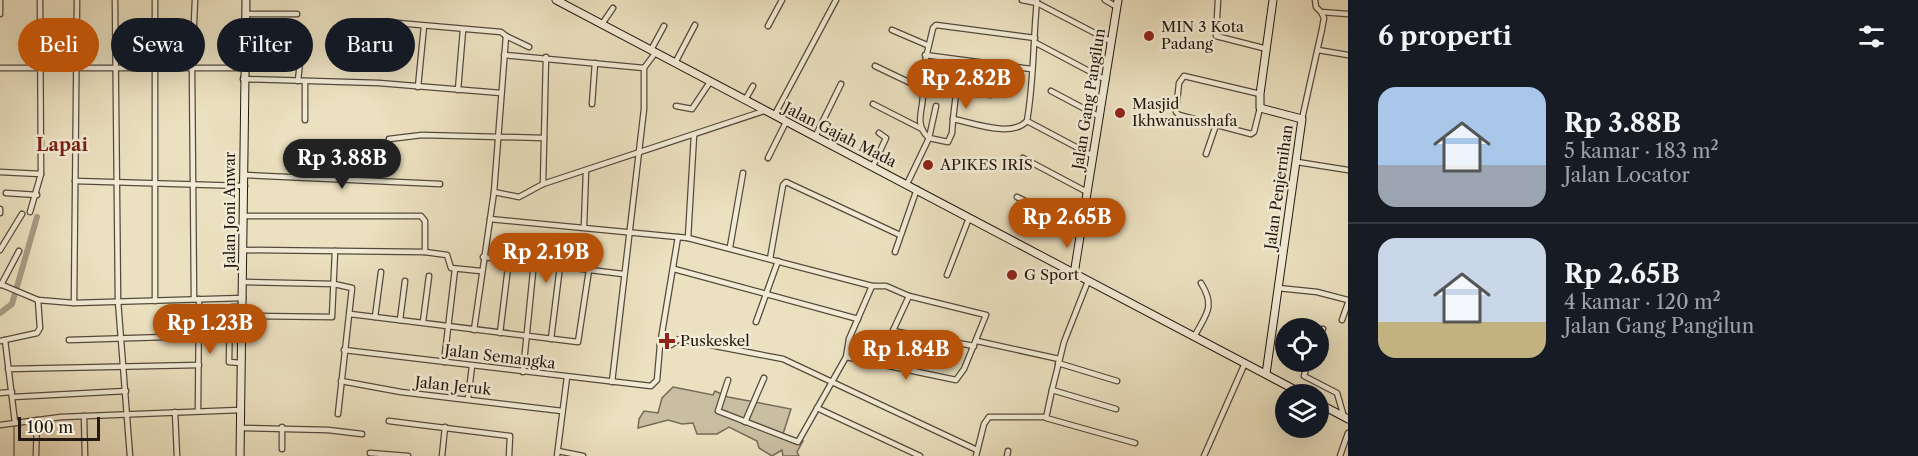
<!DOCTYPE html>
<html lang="id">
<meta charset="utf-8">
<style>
body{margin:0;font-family:"Libre Caslon Text",serif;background:#20242c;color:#f1f3f6;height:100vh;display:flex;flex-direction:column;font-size:22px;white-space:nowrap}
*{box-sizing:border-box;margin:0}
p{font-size:20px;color:#9ea1a6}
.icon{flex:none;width:33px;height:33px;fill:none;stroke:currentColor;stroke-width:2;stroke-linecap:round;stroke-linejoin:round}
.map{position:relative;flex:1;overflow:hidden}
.panel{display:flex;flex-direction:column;background:#171b24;width:570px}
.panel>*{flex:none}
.guide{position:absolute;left:18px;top:18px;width:570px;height:54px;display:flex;gap:12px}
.buttons{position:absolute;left:1275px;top:318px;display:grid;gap:12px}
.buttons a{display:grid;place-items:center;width:54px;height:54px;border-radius:50%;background:#171b24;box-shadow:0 6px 24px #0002;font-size:30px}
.scale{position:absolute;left:18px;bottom:15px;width:82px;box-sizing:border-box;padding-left:6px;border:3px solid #221811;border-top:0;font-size:16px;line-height:21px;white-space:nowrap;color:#221811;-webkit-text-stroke:4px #f2ebd5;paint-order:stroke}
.price{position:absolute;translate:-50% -51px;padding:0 14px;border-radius:21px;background:#b45309;color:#fff;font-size:20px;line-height:39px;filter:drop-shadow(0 2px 3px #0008)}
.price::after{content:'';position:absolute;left:50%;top:36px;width:18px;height:14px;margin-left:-9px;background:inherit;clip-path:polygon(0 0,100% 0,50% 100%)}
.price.current{background:#222;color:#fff}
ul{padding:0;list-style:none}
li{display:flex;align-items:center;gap:18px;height:150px;padding:0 30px}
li+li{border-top:2px solid #363941}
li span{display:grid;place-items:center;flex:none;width:168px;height:120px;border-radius:18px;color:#555}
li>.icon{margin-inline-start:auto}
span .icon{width:72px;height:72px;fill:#fffc;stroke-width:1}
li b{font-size:26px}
h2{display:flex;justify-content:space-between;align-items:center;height:72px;padding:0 30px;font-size:26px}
.chip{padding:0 21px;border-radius:27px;background:#171b24;box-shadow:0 6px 24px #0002;font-size:21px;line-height:54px}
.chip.current{background:#b45309;color:#fff}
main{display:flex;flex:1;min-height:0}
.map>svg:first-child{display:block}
.green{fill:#c9bea1;stroke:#766b59;stroke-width:1.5}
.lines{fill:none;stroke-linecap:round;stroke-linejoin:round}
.stream{stroke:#726756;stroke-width:1.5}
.canal{stroke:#a79c84;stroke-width:6}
.street-casing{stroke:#544a3c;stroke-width:7}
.secondary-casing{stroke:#221811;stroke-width:9}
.street{stroke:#f2ebd5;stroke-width:4.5}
.secondary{stroke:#f2ebd5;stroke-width:7}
.poi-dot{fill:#8f2418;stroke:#f2ebd5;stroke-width:2}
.labels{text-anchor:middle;stroke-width:5;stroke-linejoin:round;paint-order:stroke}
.poi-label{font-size:15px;fill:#221811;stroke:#f2ebd5;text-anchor:start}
.street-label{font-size:15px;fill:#221811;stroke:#f2ebd5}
.quarter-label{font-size:18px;font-weight:bold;fill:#7a1f14;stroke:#f2ebd5}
</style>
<main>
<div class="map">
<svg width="1348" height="456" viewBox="0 0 1348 456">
<rect width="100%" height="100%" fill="#ebe0bf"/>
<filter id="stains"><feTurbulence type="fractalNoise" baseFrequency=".00333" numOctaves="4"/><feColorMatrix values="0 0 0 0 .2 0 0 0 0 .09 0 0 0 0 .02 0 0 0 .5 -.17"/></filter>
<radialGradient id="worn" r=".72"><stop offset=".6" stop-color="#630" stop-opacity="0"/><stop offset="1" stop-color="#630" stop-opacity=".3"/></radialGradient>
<polygon class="green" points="673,387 713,395 715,391 728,397 791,409 783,434 803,441 797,452 799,456 783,456 782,450 772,456 759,448 757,441 729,427 717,434 697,434 693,423 682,424 668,420 638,428 639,419 644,411 658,413 662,398"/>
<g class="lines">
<polyline class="stream" points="14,426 14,456"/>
<polyline class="canal" points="0,313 12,304 37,217"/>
<g class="street-casing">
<g id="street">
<polyline points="115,0 118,301 130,456"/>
<polyline points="1022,0 1037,3 1112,42"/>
<polyline points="1105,0 1117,7"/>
<polyline points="1218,0 1216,36 1267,49"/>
<polyline points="1315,0 1316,7 1321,12 1348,14"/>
<polyline points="0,14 0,0"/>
<polyline points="246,14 297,14"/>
<polyline points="602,24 613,8"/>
<polyline points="768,26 782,0"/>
<polyline points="892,30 927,45"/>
<polyline points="506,36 529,47"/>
<polyline points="1036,43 1106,80"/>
<polyline points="651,50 664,26"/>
<polyline points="1318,50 1348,55"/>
<polyline points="381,55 383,25 386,22 501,32 506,36 494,192 474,330"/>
<polyline points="504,55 644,68 656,52"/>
<polyline points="925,55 1031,69"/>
<polyline points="675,63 695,25"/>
<polyline points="875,66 919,87"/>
<polyline points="0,68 243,68"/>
<polyline points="243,79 379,83 501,93"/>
<polyline points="298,81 301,52"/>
<polyline points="418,87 424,26"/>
<polyline points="458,90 463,30"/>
<polyline points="1051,91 1100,117"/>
<polyline points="1260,94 1184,76 1179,83 1176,112 1179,115 1251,134 1254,132 1260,108"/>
<polyline points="745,100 753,86"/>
<polyline points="592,104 595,63"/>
<polyline points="873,104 922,129"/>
<polyline points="676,106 692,109 710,82"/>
<path d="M936,106L929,138L948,142L952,133L953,119C974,123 1011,138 1027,121C1034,81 1033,41 1037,0"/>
<polyline points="774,116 836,0"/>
<polyline points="953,119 956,94 959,90 991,95"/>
<polyline points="1302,119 1322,29 1324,18 1321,12"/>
<polyline points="305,120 305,82"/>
<polyline points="1027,121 1093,156"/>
<polyline points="815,137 841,84"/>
<polyline points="389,139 422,135 544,138"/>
<polyline points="1206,154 1216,125"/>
<polyline points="768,158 786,122"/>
<polyline points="1023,158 1087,192"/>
<polyline points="1297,162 1348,170"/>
<polyline points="873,166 886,138 879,133"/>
<polyline points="0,172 41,174"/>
<polyline points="244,175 440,184"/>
<polyline points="75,181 245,186"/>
<polyline points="543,184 546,57"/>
<path d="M907,184L929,138C909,121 931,99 919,87L933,28L936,25L1035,38"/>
<polyline points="494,192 519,197 543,184 764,111"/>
<polyline points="6,193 37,195"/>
<polyline points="1017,197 1081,229"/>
<polyline points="0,209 0,213"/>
<polyline points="30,212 41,174 40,0"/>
<polyline points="243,216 421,216 425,221 425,252"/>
<polyline points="490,219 688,238 872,286"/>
<polyline points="584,226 586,171"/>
<polyline points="688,238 694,135"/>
<polyline points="730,247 743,173"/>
<polyline points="0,250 22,214"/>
<polyline points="243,250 425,252 447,255 451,268 481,271"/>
<polyline points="895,252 917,189"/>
<polyline points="483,257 623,274"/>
<polyline points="770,259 783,185 786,182 900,235"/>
<polyline points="674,269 858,319"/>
<polyline points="947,275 969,218"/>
<polyline points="1088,281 1064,342 1052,390 1116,409"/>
<polyline points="243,282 334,284 352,288 338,414"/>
<polyline points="0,284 38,300 74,303 243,298"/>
<polyline points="1,285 19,251"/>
<polyline points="1278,288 1317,292 1348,300"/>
<polyline points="194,299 192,68 195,0"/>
<polyline points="155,301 155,0"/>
<polyline points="74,303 77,0"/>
<polyline points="350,314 578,342 589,270"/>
<polyline points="243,316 332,317 335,251"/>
<polyline points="375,317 381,272"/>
<polyline points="400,320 405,281"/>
<polyline points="1342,320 1348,303"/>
<polyline points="423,322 429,276"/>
<polyline points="756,322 778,261"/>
<polyline points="893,331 974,346"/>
<polyline points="500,333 509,259"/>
<path d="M1194,337C1206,314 1216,307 1201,283"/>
<polyline points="551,339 560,266"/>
<polyline points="1318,339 1323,329"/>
<polyline points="5,340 15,423"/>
<polyline points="69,340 199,336"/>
<polyline points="0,341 37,333 40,328 38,300"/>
<polyline points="977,341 1059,359"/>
<polyline points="660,345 671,345 679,339 783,359 977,450"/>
<polyline points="344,350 651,386 657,380 660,345 678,237"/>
<polyline points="444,362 455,269"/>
<polyline points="1308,362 1304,376 1337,393 1344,417"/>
<polyline points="241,363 229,362 230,311 232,307 243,307"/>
<polyline points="878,363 909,296"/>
<polyline points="1058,363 1117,381"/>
<polyline points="8,369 199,365"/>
<polyline points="523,372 534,262"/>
<polyline points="728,380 718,411 798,442 846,357 849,339 872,286 886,286 909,296 986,315 964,369 956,380 846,357"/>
<polyline points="341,381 401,392 562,411"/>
<polyline points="612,382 644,109 644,68"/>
<polyline points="1052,390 1046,418 1135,443"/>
<polyline points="0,393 12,392"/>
<polyline points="13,397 126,391"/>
<polyline points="468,399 472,366"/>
<polyline points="817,408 920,456"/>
<polyline points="198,411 199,299"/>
<polyline points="175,412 177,456"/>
<polyline points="84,416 85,456"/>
<polyline points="389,421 510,436 509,456"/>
<polyline points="745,422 764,378"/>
<polyline points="0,425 61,417 240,410"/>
<polyline points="240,428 328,430 362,434"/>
<polyline points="282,449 282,427"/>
<polyline points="558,451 583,456"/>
<polyline points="370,453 408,456"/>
<polyline points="36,456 37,420"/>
<polyline points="442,456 445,427"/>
<polyline points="557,456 567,377"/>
<polyline points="976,456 984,424 989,417 1045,417"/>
<polyline points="1007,456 1008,451"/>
<polyline points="1204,456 1245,363"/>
<polyline points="1340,456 1348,433"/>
</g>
</g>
<g class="secondary-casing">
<g id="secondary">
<polyline points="556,0 1303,394"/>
<polyline points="1074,274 1118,0"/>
<polyline points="1266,374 1302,119 1260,108 1260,94 1273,0"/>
<polyline points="1318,403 1348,419"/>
<polyline points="240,456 246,0"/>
</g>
</g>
<use href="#street" class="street"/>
<use href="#secondary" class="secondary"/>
</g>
<g class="poi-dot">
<circle cx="1149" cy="36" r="6"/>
<circle cx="1120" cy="113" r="6"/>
<circle cx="928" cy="165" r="6"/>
<circle cx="1012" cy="275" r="6"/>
<path d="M664 332h6v6h6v6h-6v6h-6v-6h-6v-6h6z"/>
</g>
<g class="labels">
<g class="poi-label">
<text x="1161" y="32">MIN 3 Kota<tspan x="1161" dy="17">Padang</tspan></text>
<text x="1132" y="109">Masjid<tspan x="1132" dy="17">Ikhwanusshafa</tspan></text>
<text x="940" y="170">APIKES IRIS</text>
<text x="1024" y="280">G Sport</text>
<text x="680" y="346">Puskeskel</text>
</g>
<g class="street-label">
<text transform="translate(1089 99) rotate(-81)" y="5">Jalan Gang Pangilun</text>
<text transform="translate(840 135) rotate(27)" y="5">Jalan Gajah Mada</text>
<text transform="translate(1279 187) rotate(-82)" y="5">Jalan Penjernihan</text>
<text transform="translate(230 210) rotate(-90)" y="5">Jalan Joni Anwar</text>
<text transform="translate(500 357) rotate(7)" y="5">Jalan Semangka</text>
<text transform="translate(453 386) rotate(6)" y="5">Jalan Jeruk</text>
</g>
<g class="quarter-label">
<text x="62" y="151">Lapai</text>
</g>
</g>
<rect width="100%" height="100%" filter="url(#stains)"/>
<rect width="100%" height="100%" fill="url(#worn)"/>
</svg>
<div class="buttons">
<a><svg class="icon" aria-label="locate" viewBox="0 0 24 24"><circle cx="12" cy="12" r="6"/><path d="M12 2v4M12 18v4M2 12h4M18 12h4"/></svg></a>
<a><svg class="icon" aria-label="layers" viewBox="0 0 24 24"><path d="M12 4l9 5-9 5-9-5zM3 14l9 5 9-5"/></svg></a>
</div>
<div class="scale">100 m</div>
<b class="price" style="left:966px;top:110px">Rp 2.82B</b>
<b class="price current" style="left:342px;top:190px">Rp 3.88B</b>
<b class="price" style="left:1067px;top:249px">Rp 2.65B</b>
<b class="price" style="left:546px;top:284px">Rp 2.19B</b>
<b class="price" style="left:210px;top:355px">Rp 1.23B</b>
<b class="price" style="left:906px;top:381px">Rp 1.84B</b>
<div class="guide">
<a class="chip current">Beli</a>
<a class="chip">Sewa</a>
<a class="chip">Filter</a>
<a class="chip">Baru</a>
</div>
</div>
<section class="panel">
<h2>6 properti<svg class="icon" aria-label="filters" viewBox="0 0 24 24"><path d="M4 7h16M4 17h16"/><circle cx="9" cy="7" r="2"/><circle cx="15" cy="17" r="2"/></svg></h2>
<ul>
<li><span style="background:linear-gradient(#a9c7e8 65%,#9aa5b1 0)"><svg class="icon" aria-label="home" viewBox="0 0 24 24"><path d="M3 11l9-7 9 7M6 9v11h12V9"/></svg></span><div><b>Rp 3.88B</b><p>5 kamar · 183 m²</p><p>Jalan Locator</p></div></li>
<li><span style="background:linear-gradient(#c9d6e8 70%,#c2b280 0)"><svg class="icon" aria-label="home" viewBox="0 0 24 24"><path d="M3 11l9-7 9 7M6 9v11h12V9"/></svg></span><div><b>Rp 2.65B</b><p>4 kamar · 120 m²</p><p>Jalan Gang Pangilun</p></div></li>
</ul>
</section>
</main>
